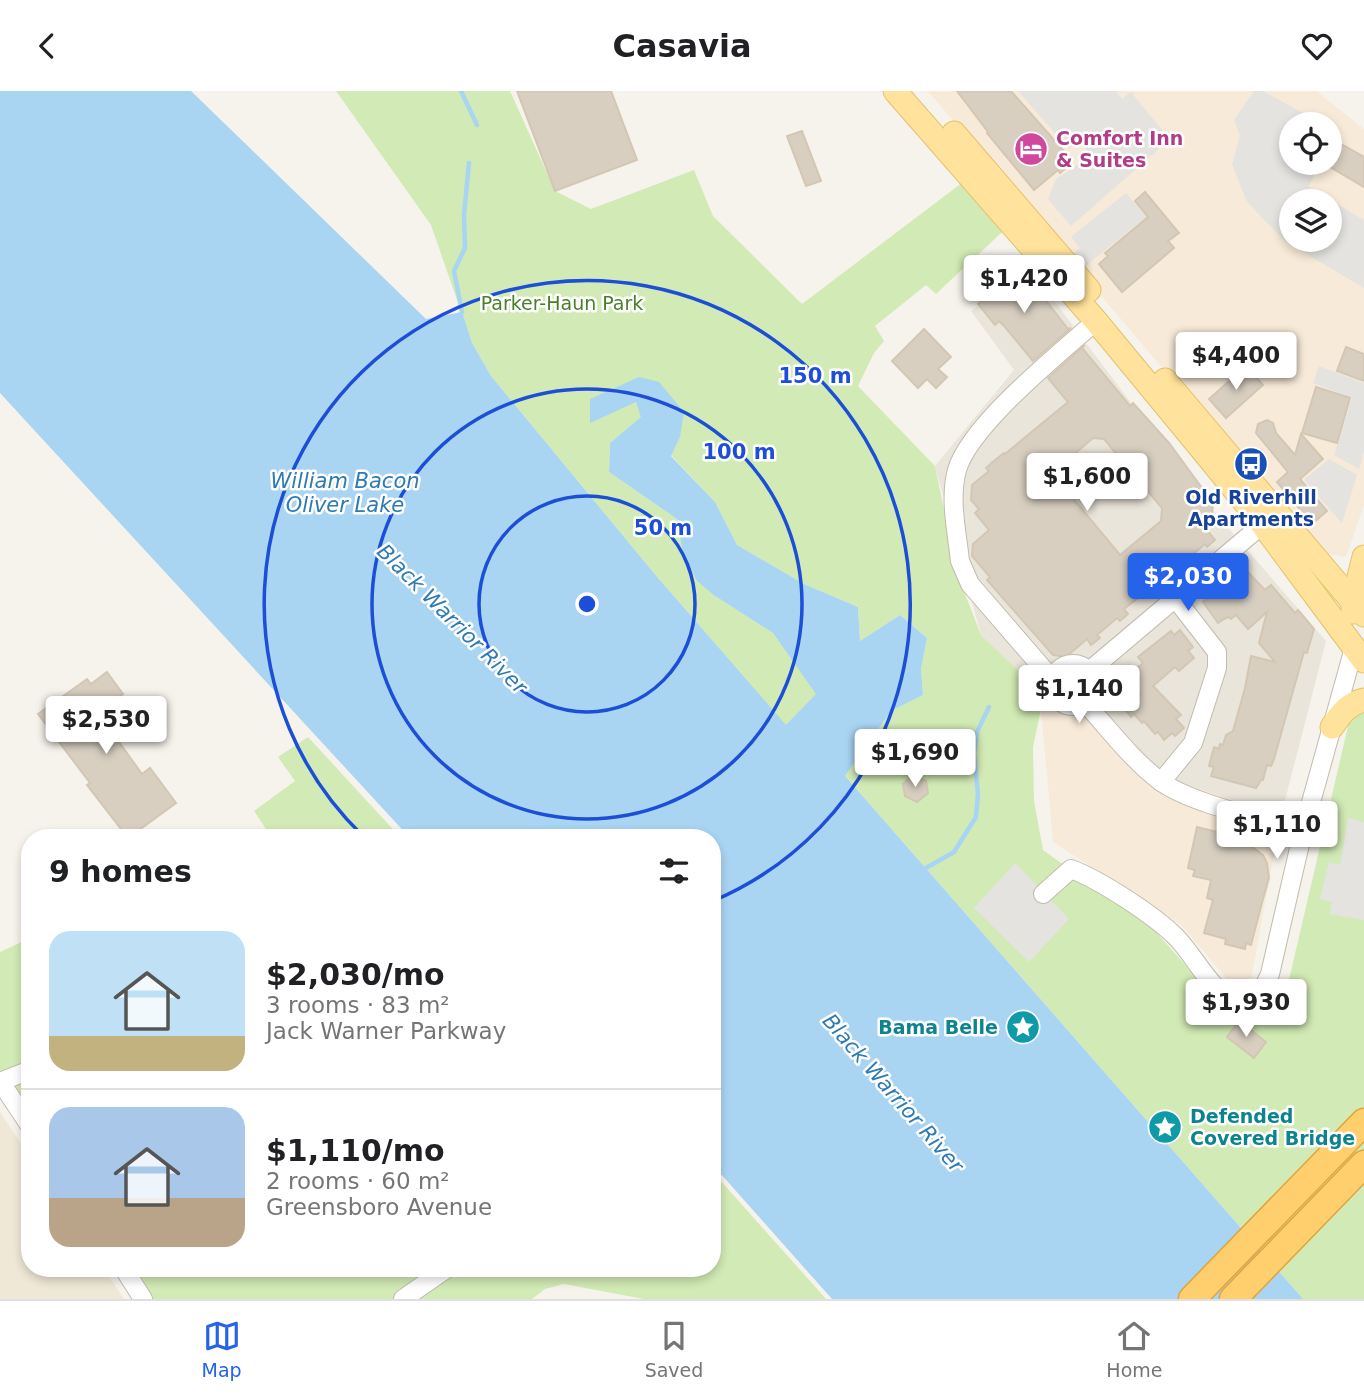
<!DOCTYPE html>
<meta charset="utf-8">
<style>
body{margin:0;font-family:"DejaVu Sans",sans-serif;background:#f6f6f6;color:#202124;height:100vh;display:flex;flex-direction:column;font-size:26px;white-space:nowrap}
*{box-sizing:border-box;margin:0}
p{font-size:23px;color:#757577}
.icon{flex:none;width:38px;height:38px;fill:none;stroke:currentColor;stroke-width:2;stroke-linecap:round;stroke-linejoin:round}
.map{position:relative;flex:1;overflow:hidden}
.sheet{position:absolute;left:21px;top:738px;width:700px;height:448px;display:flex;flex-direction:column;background:#fff;border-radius:28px;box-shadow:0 4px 10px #0003}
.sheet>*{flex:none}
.fabs{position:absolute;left:1279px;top:21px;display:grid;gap:14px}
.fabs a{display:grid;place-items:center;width:63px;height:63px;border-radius:50%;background:#fff;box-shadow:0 4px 10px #0003;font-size:35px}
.price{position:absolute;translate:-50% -60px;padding:0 16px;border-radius:7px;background:#fff;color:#222;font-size:23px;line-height:46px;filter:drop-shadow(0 2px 4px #0008)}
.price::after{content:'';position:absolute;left:50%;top:42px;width:21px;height:16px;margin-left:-10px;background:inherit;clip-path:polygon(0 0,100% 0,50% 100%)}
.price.current{background:#2563eb;color:#fff}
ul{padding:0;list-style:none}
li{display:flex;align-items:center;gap:21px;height:175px;padding:0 28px}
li+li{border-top:2px solid #e0e0e0}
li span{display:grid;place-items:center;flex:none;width:196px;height:140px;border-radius:21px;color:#555}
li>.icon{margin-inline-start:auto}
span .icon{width:84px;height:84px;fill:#fffc;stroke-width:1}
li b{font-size:30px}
h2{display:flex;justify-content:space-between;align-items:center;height:84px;padding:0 28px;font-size:30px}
header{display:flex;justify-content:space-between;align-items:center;height:91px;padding:0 28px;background:#fff;font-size:32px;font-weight:700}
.tab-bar{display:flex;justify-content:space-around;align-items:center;height:98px;border-top:2px solid #e0e0e0;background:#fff;font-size:19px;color:#757577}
.tab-bar a{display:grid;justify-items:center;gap:4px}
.tab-bar .current{color:#2563eb}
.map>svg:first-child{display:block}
.residential{fill:#eae5da}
.commercial{fill:#f7ead8;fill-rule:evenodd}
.education{fill:#efe8d6}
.green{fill:#d2eab5}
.parking{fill:#e5e3e0;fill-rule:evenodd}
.water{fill:#a9d4f2}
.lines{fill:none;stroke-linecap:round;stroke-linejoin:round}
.stream{stroke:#a9d4f2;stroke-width:4.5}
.building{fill:#d8cfc1;stroke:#d3c7b4;stroke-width:2;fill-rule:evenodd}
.minor-casing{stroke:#c2bbae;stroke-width:20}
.major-casing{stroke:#e6c16a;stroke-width:25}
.highway-casing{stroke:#e0a43c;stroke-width:29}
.minor{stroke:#fff;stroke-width:18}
.major{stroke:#ffe39c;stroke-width:23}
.highway{stroke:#ffcf6e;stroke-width:26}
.ring{fill:none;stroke:#1d4ed8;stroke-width:3.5}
.labels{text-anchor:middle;stroke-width:5;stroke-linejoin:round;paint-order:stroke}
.hotel-label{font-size:19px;font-weight:bold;fill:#b23c85;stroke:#fff;text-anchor:start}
.park-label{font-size:19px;fill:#4a7f2a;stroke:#fff}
.transit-label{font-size:19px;font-weight:bold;fill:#164399;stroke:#fff}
.culture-label{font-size:19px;font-weight:bold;fill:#0d838f;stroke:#fff;text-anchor:end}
.water-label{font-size:21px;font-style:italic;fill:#2e7ab2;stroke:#fff}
.centre{fill:#1d4ed8;stroke:#fff;stroke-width:3.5}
.ring-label{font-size:21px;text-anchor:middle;font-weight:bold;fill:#1d4ed8;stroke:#fff;stroke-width:5;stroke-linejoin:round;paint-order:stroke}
</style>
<header><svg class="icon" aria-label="back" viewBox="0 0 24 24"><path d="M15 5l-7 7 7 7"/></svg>Casavia<svg class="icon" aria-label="heart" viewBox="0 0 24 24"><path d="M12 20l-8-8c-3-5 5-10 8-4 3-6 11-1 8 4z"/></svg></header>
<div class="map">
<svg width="1364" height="1208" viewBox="0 0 1364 1208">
<rect width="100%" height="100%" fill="#f6f3ec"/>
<polygon class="residential" points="1028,175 1205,410 1326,550 1281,725 1176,691 1090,623 1041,618 1025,586 981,544 935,375 1014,279 971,220"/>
<g class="commercial">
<path d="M928,0H1316L1364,38V414L1346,466L1323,462L1219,344ZM1292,33H1330V72H1292ZM1292,110H1330V149H1292Z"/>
<polygon points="1041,618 1090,623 1176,690 1281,725 1247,911 1180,833 1053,751"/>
</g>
<polygon class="education" points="0,1021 30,1066 30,1178 104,1178 124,1208 0,1208"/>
<g class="green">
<path d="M336,0H510L555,100L591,118L694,79L713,125L802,213L975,82L1015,129L936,203L926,194L875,235L884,250L874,262L858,295L935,375L958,485L981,544L1025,586L1041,618L1033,656L1034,710L1043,759L1154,839L1223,916C1251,925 1265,917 1278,892L1288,893L1349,631L1364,615V1208H1303L845,685L891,620L923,604L921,578L927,547L900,524L860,550L858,516L804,493L737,454L715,411L671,364L680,346L636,310L642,326L610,352L609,381L677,428L682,458L715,505L773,542L817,603L786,635L658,487L491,285L472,252L431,134Z"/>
<polygon points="308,646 401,747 272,747 254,720 295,690 278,666"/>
<polygon points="30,847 30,1032 0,988 0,861"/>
<polygon points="712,1080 826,1208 644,1208 564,1193 545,1198 532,1208 148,1208 128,1178 712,1178"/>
</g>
<g class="parking">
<polygon points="1018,0 1116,0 1122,8 1131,1 1163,40 1152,48 1159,58 1071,135 1048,108 1056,88 1083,70 1088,64 1086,58 1078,51 1069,58"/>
<path d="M1254,0H1263L1323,33H1292V72H1321L1308,96L1364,129V197L1286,151L1247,111L1232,73L1240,45L1234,29ZM1292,110H1330V149H1292Z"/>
<polygon points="1126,102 1146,126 1083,177 1072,164 1080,157 1071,146"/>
<polygon points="1319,275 1364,292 1364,360 1359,378 1334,364 1352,307 1313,292"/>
<polygon points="1329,368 1357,384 1342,432 1304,389"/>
<polygon points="1348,727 1364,731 1364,829 1330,823 1332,811 1320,808 1329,771 1340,774"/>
<polygon points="1015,772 1069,828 1029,871 974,817"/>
</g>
<polygon class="water" points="0,0 191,0 426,228 462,221 472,252 491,285 658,487 786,634 816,603 773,542 715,505 697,490 682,458 677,428 609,381 610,352 641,326 636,311 590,332 590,308 639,286 659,291 684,321 680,346 671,365 715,411 737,454 804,493 858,516 860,550 900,524 927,547 921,578 923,604 891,620 845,685 1303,1208 832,1208 712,1073 712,747 410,747 0,302"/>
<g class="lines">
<g class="stream">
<polyline points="461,0 477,34"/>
<polyline points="460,224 462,221 454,180 465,157 464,124 469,72"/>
<polyline points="926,777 954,761 976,726 978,703 974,663 977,641 989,616"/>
</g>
</g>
<g class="building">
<polygon points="517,0 611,0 637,69 555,100"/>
<polygon points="957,0 1011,0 1071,68 1066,72 1068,75 1060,82 1058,79 1034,99 987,42 988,41"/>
<polygon points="802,40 821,90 806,95 787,45"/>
<polygon points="1334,49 1364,66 1364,96 1330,76 1330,56"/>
<polygon points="1145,101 1179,142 1168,150 1174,157 1122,201 1099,173 1108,165 1105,162 1148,126 1135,110"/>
<polygon points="1017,180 1036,201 1038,199 1068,238 1071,237 1033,270 1005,236 999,230 995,234 978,213"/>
<polygon points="924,238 951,266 938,278 947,286 936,297 927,288 918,297 892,270"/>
<path d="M1085,254L1082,257L1130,315L1133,312L1169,352L1213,412L1211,436L1207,439L1215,449L1207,456L1205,453L1186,469L1188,472L1179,480L1177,477L1124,518L1128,523L1120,530L1117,527L1097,544L1100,547L1091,554L1087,548L1066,566L1053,564L987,489L990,486L972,465L973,453L989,439L975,422L979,418L971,409L972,394L989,380L986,377L995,369L1004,362L1005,363L1068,311L1048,287ZM1093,347L1104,348L1162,417L1161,430L1120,464L1052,382Z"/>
<polygon points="1346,256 1364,263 1364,290 1337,280"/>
<polygon points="1246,275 1263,294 1226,327 1209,308"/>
<polygon points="1316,296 1350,307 1337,352 1302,342"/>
<polygon points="1267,329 1273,332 1276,342 1295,364 1301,343 1323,368 1300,388 1327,420 1312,433 1277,391 1288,381 1256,342 1258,333"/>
<polygon points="1244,477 1265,499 1271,494 1295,522 1298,519 1314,538 1307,562 1304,561 1274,668 1271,675 1267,674 1263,689 1261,689 1256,697 1211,685 1214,676 1209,675 1214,656 1219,658 1220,653 1223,654 1226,644 1233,640 1245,597 1251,565 1275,571 1259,552 1267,521 1248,538 1236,524 1231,528 1229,526 1224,528 1218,532 1203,511 1215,501 1217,504 1234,489 1232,487"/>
<polygon points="1180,539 1193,556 1188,560 1194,567 1179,580 1175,576 1153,595 1181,624 1176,628 1184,637 1175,645 1172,642 1164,649 1158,641 1155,643 1144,630 1142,632 1134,623 1131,626 1124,617 1140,603 1122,602 1123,589 1143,572 1138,566 1171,540 1174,544"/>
<polygon points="107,581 123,603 108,614 111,619 101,626 142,683 150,677 176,712 128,747 87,694 90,692 38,623 87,588 91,593"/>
<polygon points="913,685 926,690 928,702 917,711 905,705 903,693"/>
<polygon points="1197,736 1249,749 1248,753 1263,764 1267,772 1269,787 1263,808 1251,854 1246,852 1245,858 1225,853 1226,848 1204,842 1213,809 1207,807 1211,789 1193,785 1195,779 1188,777"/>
<polygon points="1239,930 1266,951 1254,967 1227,946"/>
</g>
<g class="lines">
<g class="minor-casing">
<g id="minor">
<circle cx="1073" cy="594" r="21"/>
<polyline points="1089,580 1263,433"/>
<path d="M1052,588L970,493L960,470C957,441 949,408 957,379C970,334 1060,262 1096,230"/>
<path d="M1085,612C1109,638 1132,669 1160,690C1191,713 1265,728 1303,740"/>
<polyline points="1161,691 1193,652 1217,577 1217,561 1175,507"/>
<path d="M1043,803L1071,778C1100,789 1154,824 1176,846C1194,864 1211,900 1234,910C1243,913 1253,909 1260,905L1270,883L1303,740L1354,557"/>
<polyline points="0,990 30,1035"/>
<polyline points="0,991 30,979"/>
<polyline points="124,1178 143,1208"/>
<polyline points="403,1208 446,1178"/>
</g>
</g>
<g class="major-casing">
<g id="major">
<polyline points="895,0 1096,230 1213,372 1260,430 1364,570"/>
<polyline points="954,42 1089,199"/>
<polyline points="1165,289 1364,524"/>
<polyline points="1353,521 1353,510 1364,466"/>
<path d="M1332,636C1341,623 1347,613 1364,609"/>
</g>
</g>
<g class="highway-casing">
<g id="highway">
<polyline points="1192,1208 1364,1031"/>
<polyline points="1233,1208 1364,1073"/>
</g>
</g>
<use href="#minor" class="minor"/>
<use href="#major" class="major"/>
<use href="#highway" class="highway"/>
</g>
<g class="ring">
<circle cx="587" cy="513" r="108"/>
<circle cx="587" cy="513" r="215"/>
<path d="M363 745A323 323 0 1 1 713 810"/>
</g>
<defs>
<g id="hotel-disc" transform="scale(1.75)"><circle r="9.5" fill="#d1479c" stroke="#fff"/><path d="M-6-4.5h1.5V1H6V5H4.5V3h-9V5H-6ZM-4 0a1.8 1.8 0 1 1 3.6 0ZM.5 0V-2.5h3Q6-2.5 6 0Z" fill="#fff"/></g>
<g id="bus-disc" transform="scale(1.75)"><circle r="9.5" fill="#1a4fb4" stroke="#fff"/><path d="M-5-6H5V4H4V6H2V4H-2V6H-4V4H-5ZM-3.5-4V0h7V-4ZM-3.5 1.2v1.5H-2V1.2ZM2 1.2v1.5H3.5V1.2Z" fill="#fff"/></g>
<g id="sight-disc" transform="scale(1.75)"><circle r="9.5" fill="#0f9aa8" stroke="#fff"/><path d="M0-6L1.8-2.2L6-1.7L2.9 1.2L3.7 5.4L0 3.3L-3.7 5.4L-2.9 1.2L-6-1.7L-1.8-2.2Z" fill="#fff"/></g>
</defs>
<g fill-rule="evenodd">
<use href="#hotel-disc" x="1031" y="58"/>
<use href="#bus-disc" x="1251" y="373"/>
<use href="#sight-disc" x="1023" y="936"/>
<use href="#sight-disc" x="1165" y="1036"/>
</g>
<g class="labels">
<g class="hotel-label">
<text x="1056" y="54">Comfort Inn<tspan x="1056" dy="22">&amp; Suites</tspan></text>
</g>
<g class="park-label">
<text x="562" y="219">Parker-Haun Park</text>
</g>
<g class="transit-label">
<text x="1251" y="413">Old Riverhill<tspan x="1251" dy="22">Apartments</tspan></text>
</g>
<g class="culture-label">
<text x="998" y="943">Bama Belle</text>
<text x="1190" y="1032" text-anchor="start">Defended<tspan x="1190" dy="22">Covered Bridge</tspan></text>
</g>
<g class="water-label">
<text x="345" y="397">William Bacon<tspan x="345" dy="24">Oliver Lake</tspan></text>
<text transform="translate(452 528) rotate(45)" y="7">Black Warrior River</text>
<text transform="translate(893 1002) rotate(49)" y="7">Black Warrior River</text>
</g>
</g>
<circle cx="587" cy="513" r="10" class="centre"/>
<g class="ring-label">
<text x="815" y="292">150 m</text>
<text x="739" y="368">100 m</text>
<text x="663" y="444">50 m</text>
</g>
</svg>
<div class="fabs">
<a><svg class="icon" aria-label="locate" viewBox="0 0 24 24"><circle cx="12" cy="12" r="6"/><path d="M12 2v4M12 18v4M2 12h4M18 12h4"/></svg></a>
<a><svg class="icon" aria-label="layers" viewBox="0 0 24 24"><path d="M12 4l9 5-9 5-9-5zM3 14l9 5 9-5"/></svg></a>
</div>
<b class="price" style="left:1024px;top:224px">$1,420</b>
<b class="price" style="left:1236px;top:301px">$4,400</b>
<b class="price" style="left:1087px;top:422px">$1,600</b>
<b class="price current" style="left:1188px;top:522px">$2,030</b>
<b class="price" style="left:1079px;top:634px">$1,140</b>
<b class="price" style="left:106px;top:665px">$2,530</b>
<b class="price" style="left:915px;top:698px">$1,690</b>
<b class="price" style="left:1277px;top:770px">$1,110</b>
<b class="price" style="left:1246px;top:948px">$1,930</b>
<section class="sheet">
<h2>9 homes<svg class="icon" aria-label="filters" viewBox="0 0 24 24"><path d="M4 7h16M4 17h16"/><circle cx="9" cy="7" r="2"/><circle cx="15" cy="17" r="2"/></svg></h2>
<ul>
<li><span style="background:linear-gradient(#bfe0f5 75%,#c2b280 0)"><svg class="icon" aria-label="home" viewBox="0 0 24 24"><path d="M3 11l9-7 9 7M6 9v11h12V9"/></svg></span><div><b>$2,030/mo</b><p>3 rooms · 83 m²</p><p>Jack Warner Parkway</p></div></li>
<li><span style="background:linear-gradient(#a9c7e8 65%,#b9a48a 0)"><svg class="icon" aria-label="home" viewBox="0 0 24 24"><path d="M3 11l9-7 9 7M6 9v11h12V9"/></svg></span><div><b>$1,110/mo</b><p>2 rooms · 60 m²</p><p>Greensboro Avenue</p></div></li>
</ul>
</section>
</div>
<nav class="tab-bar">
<a class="current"><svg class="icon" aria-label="map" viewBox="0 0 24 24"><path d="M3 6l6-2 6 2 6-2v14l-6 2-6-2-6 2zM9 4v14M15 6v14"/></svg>Map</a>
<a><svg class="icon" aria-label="saved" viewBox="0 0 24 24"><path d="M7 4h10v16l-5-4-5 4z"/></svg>Saved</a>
<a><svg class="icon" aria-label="home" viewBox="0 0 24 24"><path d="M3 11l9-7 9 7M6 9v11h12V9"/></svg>Home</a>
</nav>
